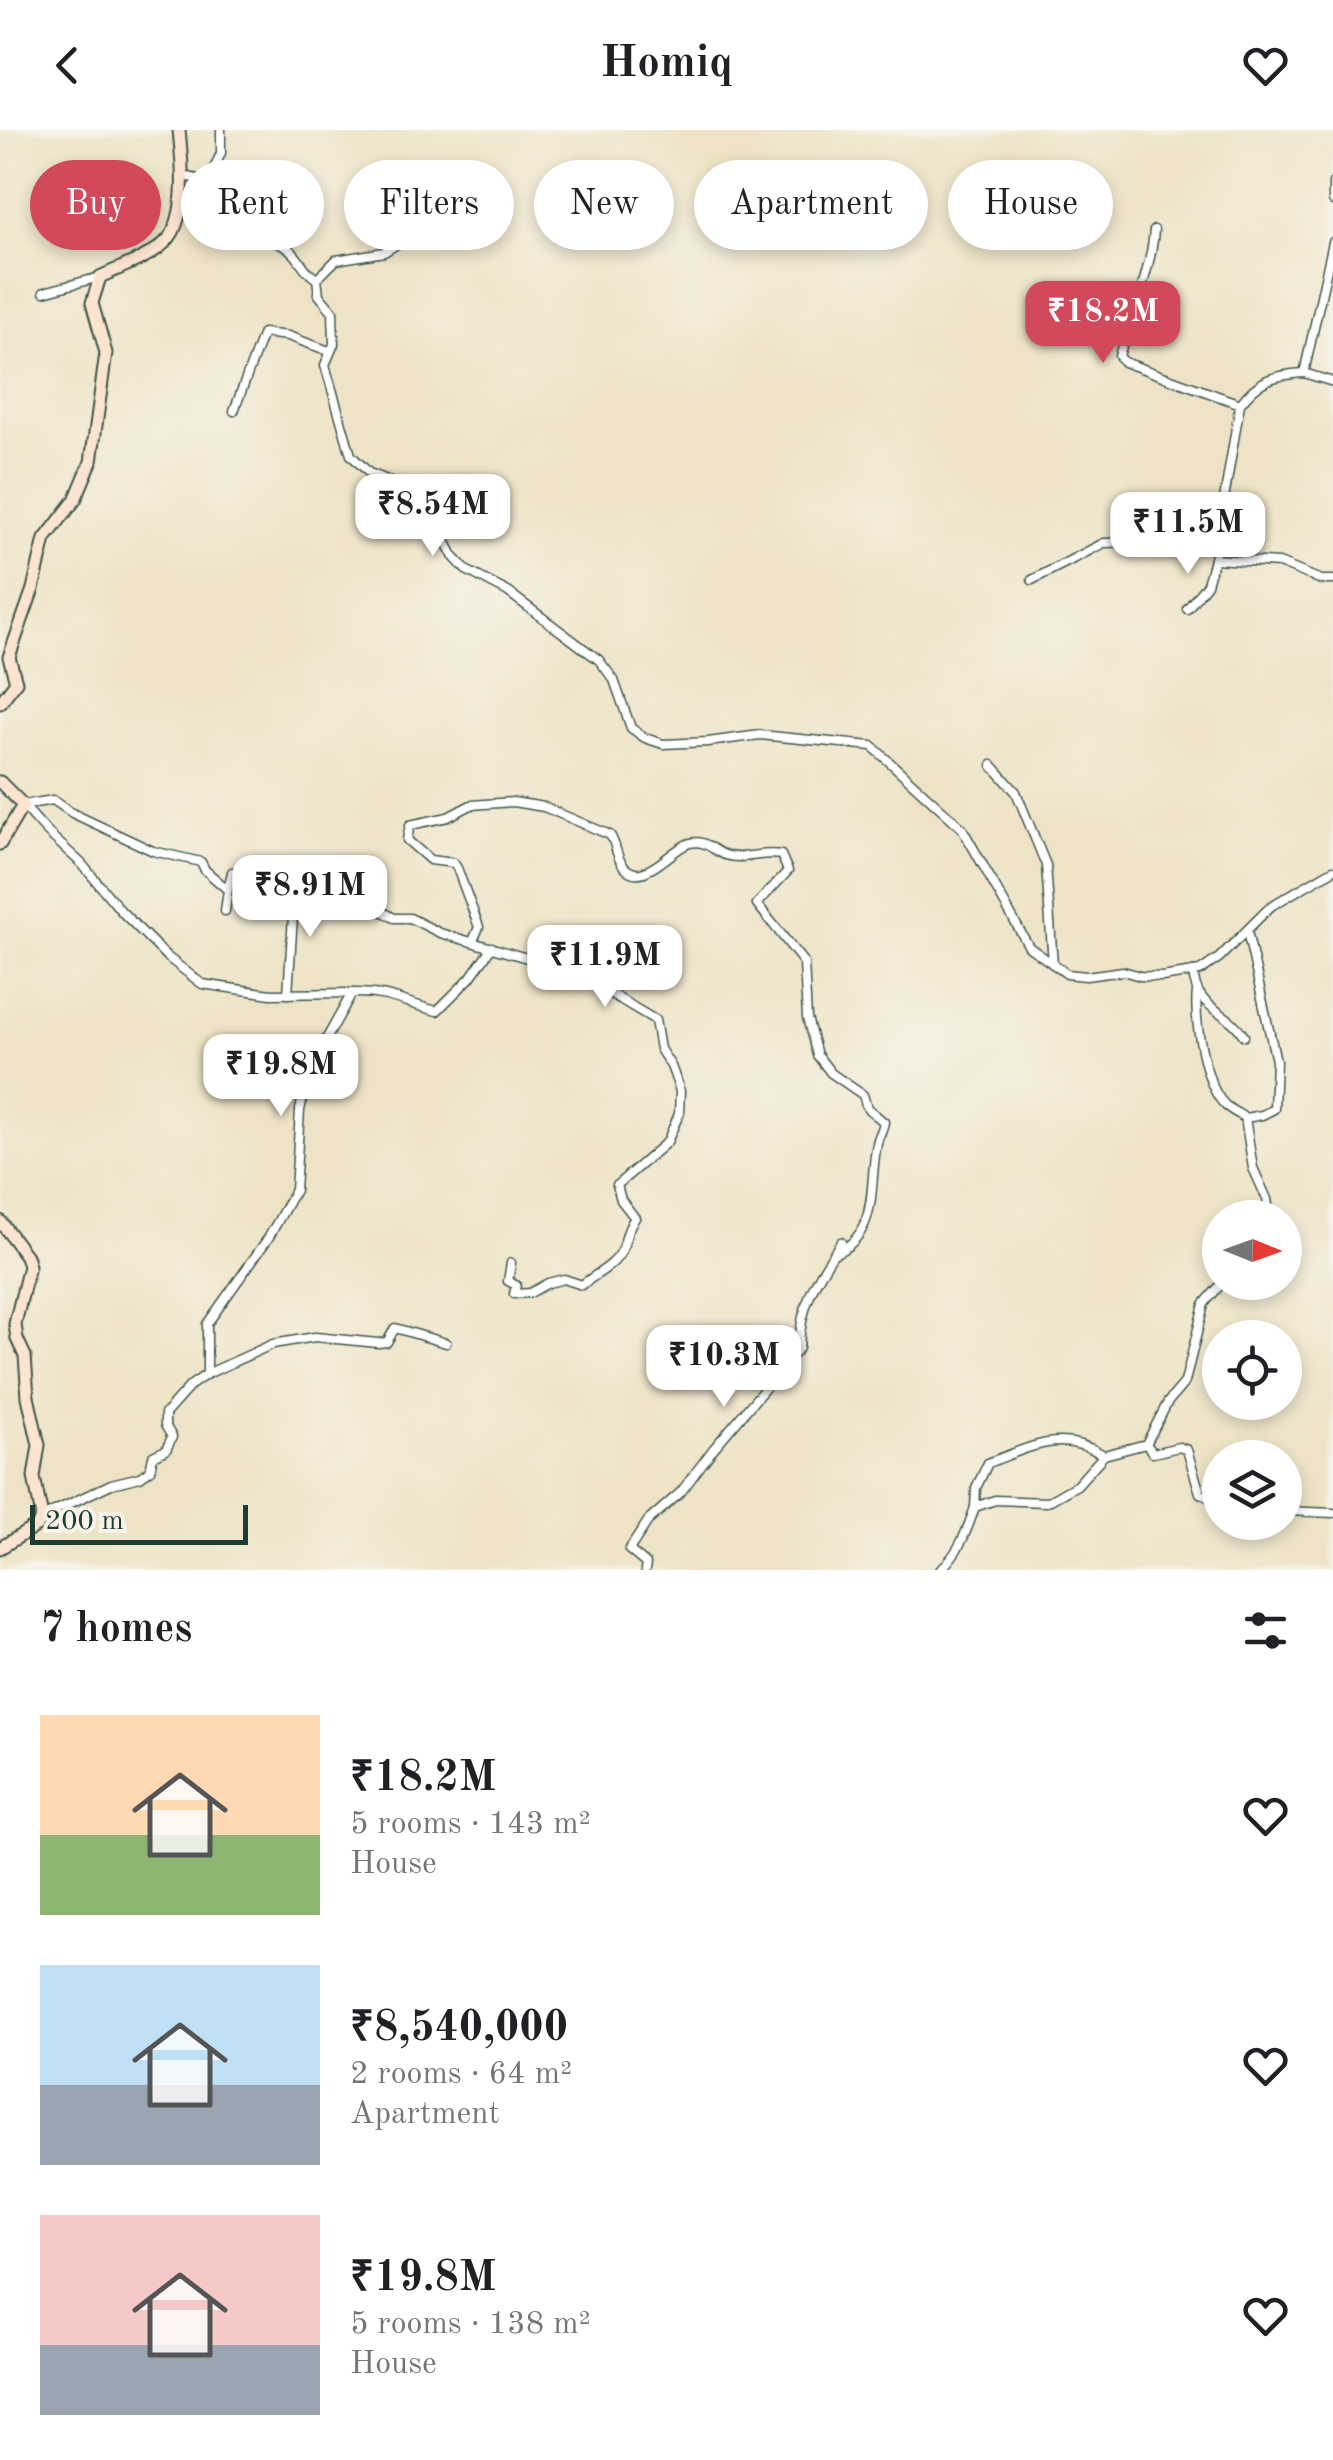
<!DOCTYPE html>
<meta charset="utf-8">
<style>
body{margin:0;font-family:"Old Standard TT",serif;background:#f2f2f2;color:#202124;height:100vh;display:flex;flex-direction:column;font-size:38px;white-space:nowrap}
*{box-sizing:border-box;margin:0}
p{font-size:32px;color:#757577}
.icon{flex:none;width:55px;height:55px;fill:none;stroke:currentColor;stroke-width:2;stroke-linecap:round;stroke-linejoin:round}
.map{position:relative;height:1440px;overflow:hidden}
.details{display:flex;flex-direction:column;background:#fff;flex:1}
.details>*{flex:none}
.banner{position:absolute;left:30px;top:30px;width:1275px;height:90px;display:flex;gap:20px}
.needle{width:65px;rotate:91deg}
.fabs{position:absolute;left:1202px;top:1070px;display:grid;gap:20px}
.fabs a{display:grid;place-items:center;width:100px;height:100px;border-radius:50%;background:#fff;box-shadow:0 5px 15px #0003;font-size:50px}
.scale{position:absolute;left:30px;bottom:25px;width:218px;box-sizing:border-box;padding-left:10px;border:5px solid #1f3d34;border-top:0;font-size:28px;line-height:35px;white-space:nowrap;color:#1f3d34;-webkit-text-stroke:8px #f7f3e8;paint-order:stroke}
.price{position:absolute;translate:-50% -85px;padding:0 22px;border-radius:20px;background:#fff;color:#222;font-size:32px;line-height:65px;filter:drop-shadow(0 2px 5px #0008)}
.price::after{content:'';position:absolute;left:50%;top:60px;width:30px;height:22px;margin-left:-15px;background:inherit;clip-path:polygon(0 0,100% 0,50% 100%)}
.price.current{background:#d1495b;color:#fff}
ul{padding:0;list-style:none}
li{display:flex;align-items:center;gap:30px;height:250px;padding:0 40px}
li span{display:grid;place-items:center;flex:none;width:280px;height:200px;border-radius:0px;color:#555}
li>.icon{margin-inline-start:auto}
span .icon{width:120px;height:120px;fill:#fffc;stroke-width:1}
li b{font-size:42px}
h2{display:flex;justify-content:space-between;align-items:center;height:120px;padding:0 40px;font-size:42px}
.chip{padding:0 35px;border-radius:45px;background:#fff;box-shadow:0 5px 15px #0003;font-size:35px;line-height:90px}
.chip.current{background:#d1495b;color:#fff}
header{display:flex;justify-content:space-between;align-items:center;height:130px;padding:0 40px;background:#fff;font-size:45px;font-weight:700}
.map>svg:first-child{display:block}
.lines{fill:none;stroke-linecap:round;stroke-linejoin:round}
.street-casing{stroke:#3e564a;stroke-width:11}
.secondary-casing{stroke:#3e564a;stroke-width:15}
.street{stroke:#fff;stroke-width:8}
.secondary{stroke:#fde4d1;stroke-width:11}
</style>
<header><svg class="icon" aria-label="back" viewBox="0 0 24 24"><path d="M15 5l-7 7 7 7"/></svg>Homiq<svg class="icon" aria-label="heart" viewBox="0 0 24 24"><path d="M12 20l-8-8c-3-5 5-10 8-4 3-6 11-1 8 4z"/></svg></header>
<div class="map">
<svg width="1333" height="1440" viewBox="0 0 1333 1440">
<rect width="100%" height="100%" fill="#f7f3e8"/>
<filter id="ink" filterUnits="userSpaceOnUse"><feTurbulence type="fractalNoise" baseFrequency=".01" numOctaves="2"/><feDisplacementMap in="SourceGraphic" scale="20" xChannelSelector="R" yChannelSelector="G"/><feConvolveMatrix kernelMatrix="1 2 1 2 8 2 1 2 1" color-interpolation-filters="sRGB"/></filter>
<filter id="wash" filterUnits="userSpaceOnUse"><feTurbulence type="fractalNoise" baseFrequency=".0048" numOctaves="4" result="noise"/><feDisplacementMap in="SourceGraphic" scale="40" xChannelSelector="R" yChannelSelector="G"/><feGaussianBlur stdDeviation="2.25" result="paint"/><feColorMatrix in="noise" values="0 0 0 0 0 0 0 0 0 0 0 0 0 0 0 0 0 1.4 0 .05"/><feComposite in="paint" operator="in"/></filter>
<g filter="url(#wash)">
<rect width="100%" height="100%" fill="#eee3c6"/>
</g>
<g filter="url(#ink)">
<g class="lines">
<g class="street-casing">
<g id="street">
<path d="M181,46C240,54 217,77 253,102C264,110 280,112 290,120C301,129 304,142 317,149L319,165L333,182L334,214L325,235L351,325L369,343L421,363L453,426L466,440L508,462L599,530L614,550L631,598L645,608L663,614L708,612L760,605L872,616L962,698L1029,817L1067,844L1086,846L1123,841L1140,846L1162,847L1200,841L1219,828L1271,776L1333,740"/>
<polyline points="209,50 221,23 221,0"/>
<polyline points="1333,53 1333,71"/>
<path d="M1154,100C1151,142 1131,185 1119,226L1124,232L1240,274"/>
<polyline points="1333,112 1304,243 1333,252"/>
<polyline points="317,149 336,130 384,122 412,105 427,89"/>
<polyline points="44,162 100,147"/>
<polyline points="234,281 263,203 288,206 329,221"/>
<polyline points="1214,429 1279,433 1321,450 1333,450"/>
<polyline points="1032,450 1104,413 1138,412 1185,402 1219,408"/>
<path d="M1187,479L1207,454L1214,429L1240,274C1259,249 1274,245 1304,243"/>
<polyline points="992,635 1016,662 1046,735 1053,834"/>
<path d="M228,760L232,742L324,760L360,777L380,780L394,788H410L440,803L548,834L581,846L655,890L660,919L671,936L680,961L679,984L667,1012L617,1055L621,1070L635,1088C626,1099 627,1108 622,1120C614,1137 595,1144 582,1155L564,1149L548,1153L530,1163L514,1164L516,1155L508,1151L511,1133"/>
<polyline points="1247,801 1276,931 1274,979 1262,985 1245,988 1253,1038 1267,1069 1270,1088"/>
<path d="M473,811L479,797L457,738L454,733L430,730L407,710L410,695L448,687L471,675L513,672L544,677L610,705C616,714 616,725 622,734C641,762 671,718 690,713C706,709 713,721 725,725C744,731 762,721 781,725L788,741L757,774L804,833L807,888L817,925L831,943L863,965L867,978L884,992C883,1000 878,1006 877,1014C868,1052 881,1106 833,1124"/>
<path d="M1193,842C1197,882 1226,877 1244,906"/>
<path d="M1197,861C1194,888 1204,955 1225,975C1230,980 1239,984 1245,988"/>
<path d="M352,863C390,862 403,873 437,881L470,848L492,817"/>
<polyline points="288,864 295,754"/>
<polyline points="207,1244 273,1214 315,1207 378,1213 387,1212 395,1198 446,1213"/>
<polyline points="1146,1314 1153,1323 1179,1317 1187,1320 1200,1363 1220,1373"/>
<path d="M975,1377L976,1358L988,1333C1031,1317 1060,1299 1104,1325"/>
<polyline points="1285,1381 1333,1383"/>
<polyline points="42,1387 111,1354 140,1347 150,1340 153,1326 166,1320 172,1307 165,1295 165,1284 191,1255 207,1244 207,1194 269,1107 295,1060 300,980 309,940 352,863 271,864 202,854 166,826 122,782 82,734 46,701 23,675 53,670 72,683 153,721 201,732 205,740 228,760 225,781"/>
<path d="M645,1440L646,1434L629,1420L648,1391L681,1362L714,1318L799,1218C800,1174 817,1148 841,1112"/>
<path d="M940,1440C959,1423 967,1401 975,1377L995,1370L1047,1372L1077,1355L1104,1325L1146,1314L1168,1272L1185,1252L1204,1174L1223,1152"/>
</g>
</g>
<g class="secondary-casing">
<g id="secondary">
<path d="M0,573L16,552L9,527L33,459L45,409L75,370L91,332L106,223L92,173L100,147C122,136 161,125 173,102C187,74 182,30 179,0"/>
<polyline points="0,652 23,675 0,714"/>
<polyline points="0,1091 26,1126 29,1136 15,1194 17,1209 25,1226 28,1267 39,1315 34,1347 42,1387 38,1395 0,1418"/>
</g>
</g>
<use href="#street" class="street"/>
<use href="#secondary" class="secondary"/>
</g>
</g>
</svg>
<div class="fabs">
<a><svg class="needle" viewBox="-14 -14 28 28"><path d="M0-13l5 13h-10z" fill="#e53935"/><path d="M0 13l5-13h-10z" fill="#757577"/></svg></a>
<a><svg class="icon" aria-label="locate" viewBox="0 0 24 24"><circle cx="12" cy="12" r="6"/><path d="M12 2v4M12 18v4M2 12h4M18 12h4"/></svg></a>
<a><svg class="icon" aria-label="layers" viewBox="0 0 24 24"><path d="M12 4l9 5-9 5-9-5zM3 14l9 5 9-5"/></svg></a>
</div>
<div class="scale">200 m</div>
<b class="price current" style="left:1103px;top:236px">₹18.2M</b>
<b class="price" style="left:433px;top:429px">₹8.54M</b>
<b class="price" style="left:1188px;top:447px">₹11.5M</b>
<b class="price" style="left:310px;top:810px">₹8.91M</b>
<b class="price" style="left:605px;top:880px">₹11.9M</b>
<b class="price" style="left:281px;top:989px">₹19.8M</b>
<b class="price" style="left:724px;top:1280px">₹10.3M</b>
<div class="banner">
<a class="chip current">Buy</a>
<a class="chip">Rent</a>
<a class="chip">Filters</a>
<a class="chip">New</a>
<a class="chip">Apartment</a>
<a class="chip">House</a>
</div>
</div>
<section class="details">
<h2>7 homes<svg class="icon" aria-label="filters" viewBox="0 0 24 24"><path d="M4 7h16M4 17h16"/><circle cx="9" cy="7" r="2"/><circle cx="15" cy="17" r="2"/></svg></h2>
<ul>
<li><span style="background:linear-gradient(#ffd9b3 60%,#8fb573 0)"><svg class="icon" aria-label="home" viewBox="0 0 24 24"><path d="M3 11l9-7 9 7M6 9v11h12V9"/></svg></span><div><b>₹18.2M</b><p>5 rooms · 143 m²</p><p>House</p></div><svg class="icon" aria-label="heart" viewBox="0 0 24 24"><path d="M12 20l-8-8c-3-5 5-10 8-4 3-6 11-1 8 4z"/></svg></li>
<li><span style="background:linear-gradient(#bfe0f5 60%,#9aa5b1 0)"><svg class="icon" aria-label="home" viewBox="0 0 24 24"><path d="M3 11l9-7 9 7M6 9v11h12V9"/></svg></span><div><b>₹8,540,000</b><p>2 rooms · 64 m²</p><p>Apartment</p></div><svg class="icon" aria-label="heart" viewBox="0 0 24 24"><path d="M12 20l-8-8c-3-5 5-10 8-4 3-6 11-1 8 4z"/></svg></li>
<li><span style="background:linear-gradient(#f6c9c9 65%,#9aa5b1 0)"><svg class="icon" aria-label="home" viewBox="0 0 24 24"><path d="M3 11l9-7 9 7M6 9v11h12V9"/></svg></span><div><b>₹19.8M</b><p>5 rooms · 138 m²</p><p>House</p></div><svg class="icon" aria-label="heart" viewBox="0 0 24 24"><path d="M12 20l-8-8c-3-5 5-10 8-4 3-6 11-1 8 4z"/></svg></li>
</ul>
</section>
